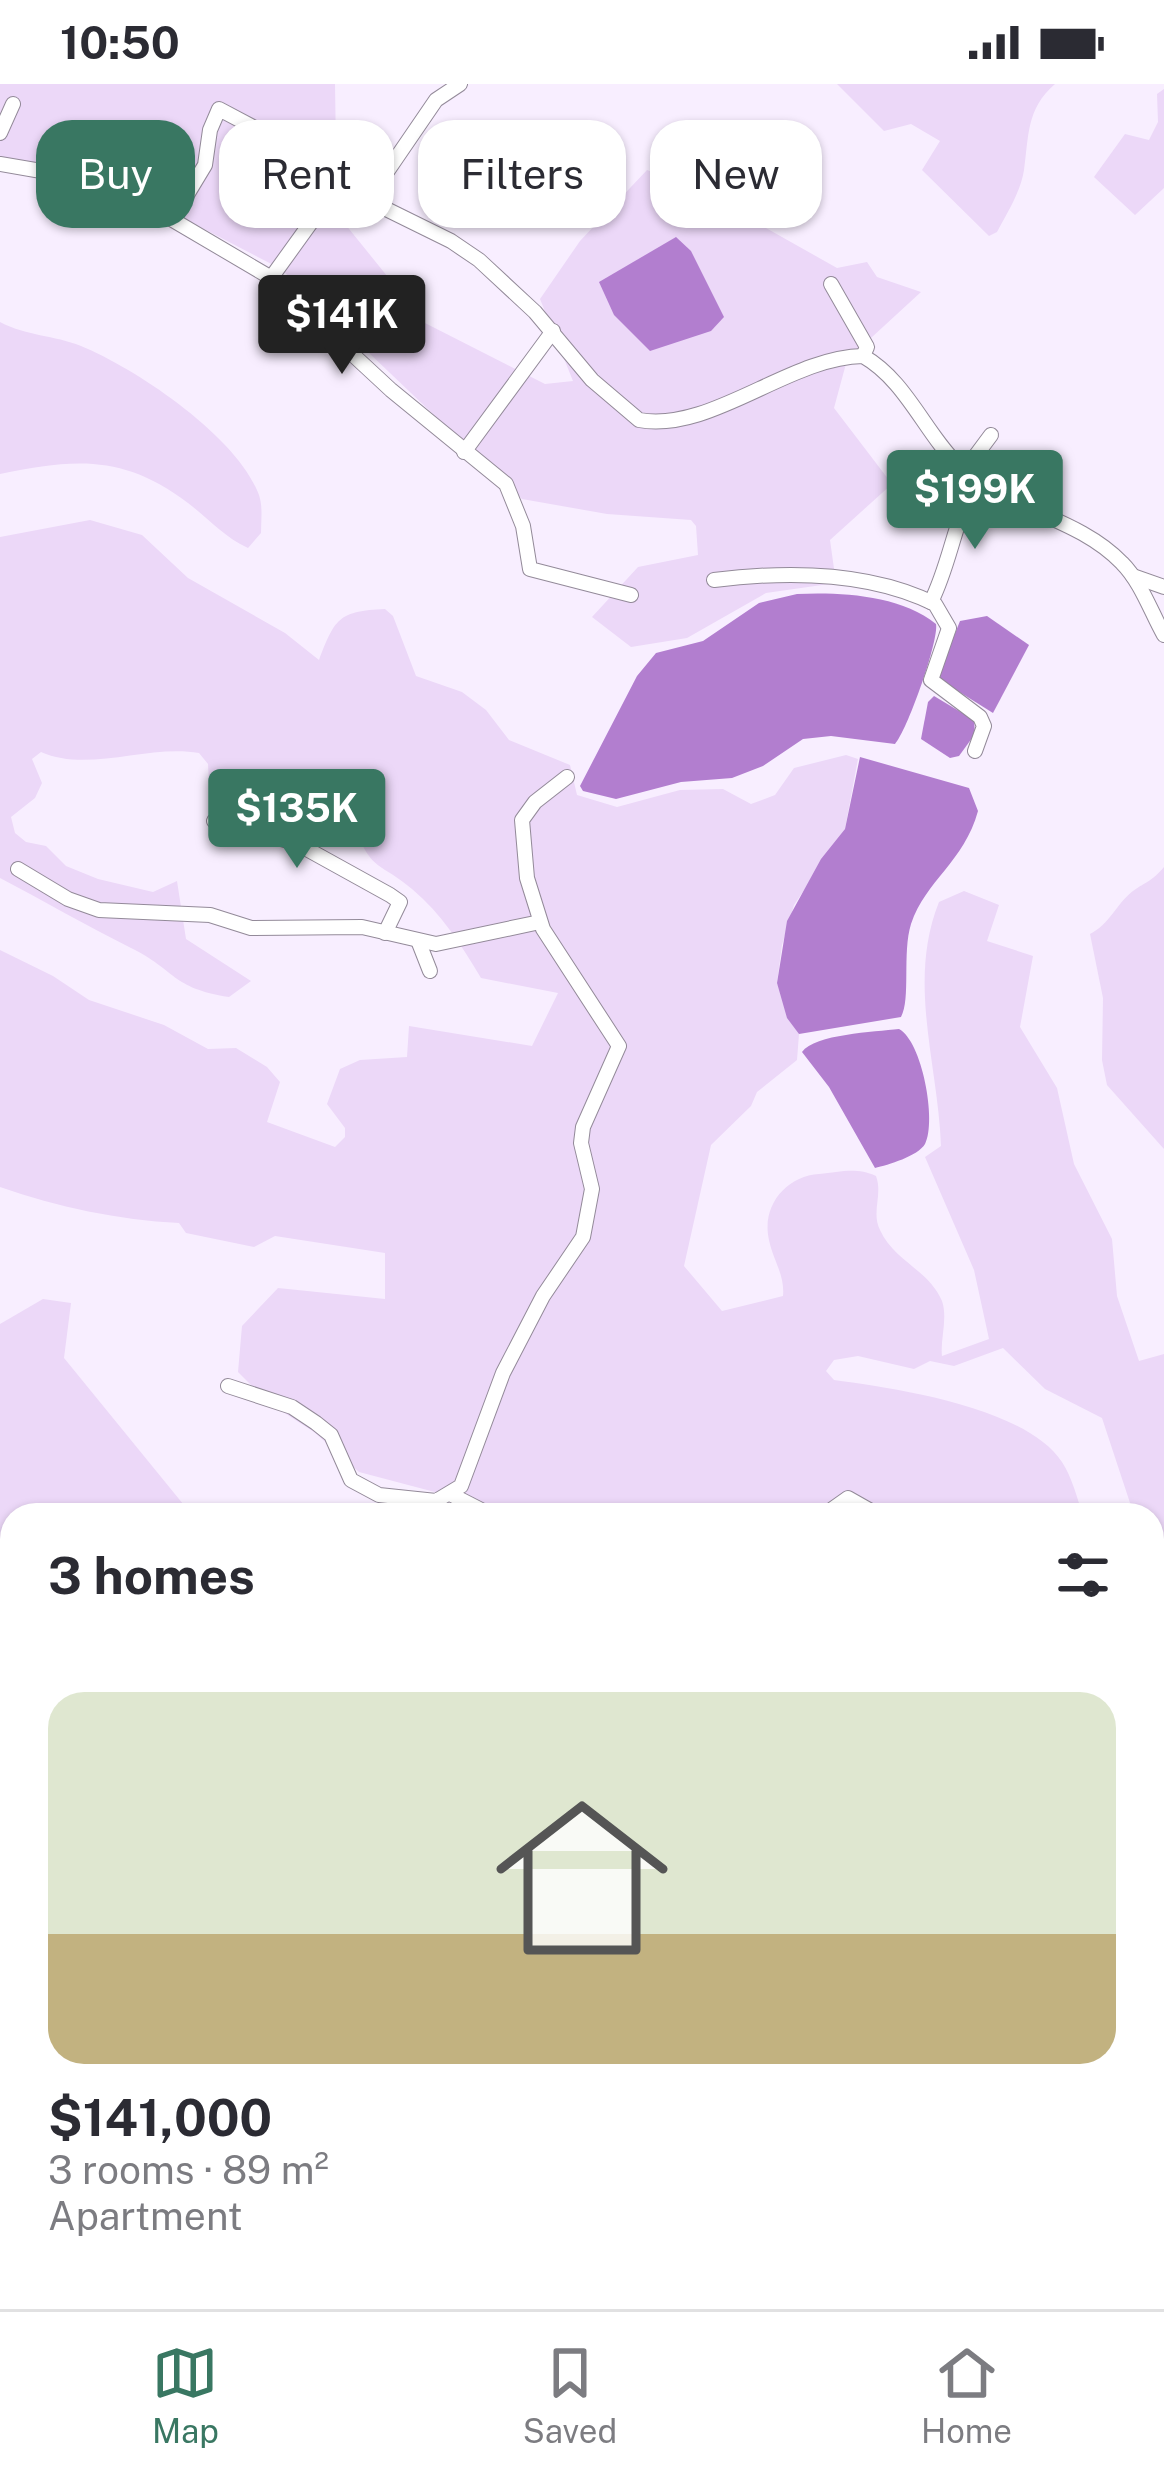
<!DOCTYPE html>
<meta charset="utf-8">
<style>
body{margin:0;font-family:"Public Sans",sans-serif;background:#f7f7f7;color:#2b2b33;height:100vh;display:flex;flex-direction:column;font-size:45px;white-space:nowrap}
*{box-sizing:border-box;margin:0}
p{font-size:39px;color:#7c7c81}
.icon{flex:none;width:66px;height:66px;fill:none;stroke:currentColor;stroke-width:2;stroke-linecap:round;stroke-linejoin:round}
.map{position:relative;flex:1;overflow:hidden}
.panel{position:absolute;left:0px;top:1419px;width:1164px;height:807px;display:flex;flex-direction:column;background:#fff;border-radius:36px 36px 0 0;box-shadow:0 3px 9px #0004}
.panel>*{flex:none}
.hud{position:absolute;left:36px;top:36px;width:1092px;height:108px;display:flex;gap:24px}
.price{position:absolute;translate:-50% -102px;padding:0 27px;border-radius:12px;background:#397762;color:#fff;font-size:39px;line-height:78px;filter:drop-shadow(0 3px 6px #0008)}
.price::after{content:'';position:absolute;left:50%;top:72px;width:36px;height:27px;margin-left:-18px;background:inherit;clip-path:polygon(0 0,100% 0,50% 100%)}
.price.active{background:#222;color:#fff}
ul{padding:0;list-style:none}
li{display:grid;align-content:center;gap:24px;height:636px;padding:0 48px}
li span{display:grid;place-items:center;height:372px;border-radius:36px;color:#555}
li>.icon{margin-inline-start:auto}
span .icon{width:216px;height:216px;fill:#fffc;stroke-width:1}
li b{font-size:51px}
h2{display:flex;justify-content:space-between;align-items:center;height:144px;padding:0 48px;font-size:51px}
.tag{padding:0 42px;border-radius:36px;background:#fff;box-shadow:0 3px 9px #0004;font-size:42px;line-height:108px}
.tag.active{background:#397762;color:#fff}
.status{display:flex;justify-content:space-between;align-items:center;height:84px;padding:0 60px;background:#fff;direction:ltr}
.status svg{height:33px;fill:currentColor}
.menu{display:flex;justify-content:space-around;align-items:center;height:168px;border-top:3px solid #e1e1e2;background:#fff;font-size:33px;color:#7c7c81}
.menu a{display:grid;justify-items:center;gap:6px}
.menu .active{color:#397762}
.map>svg:first-child{display:block}
.green{fill:#ecd8f8}
.water{fill:#b27ecf}
.lines{fill:none;stroke-linecap:round;stroke-linejoin:round}
.minor-casing{stroke:#938a99;stroke-width:16}
.minor{stroke:#fff;stroke-width:14}
</style>
<div class="status"><b>10:50</b><svg viewBox="0 0 49 12"><path d="M0 12V9h3v3zM5 12V6h3v6zM10 12V3h3v9zM15 12V0h3v12zM26 1h20v11H26zM47 4h2v5h-2z"/></svg></div>
<div class="map">
<svg width="1164" height="2225" viewBox="0 0 1164 2225">
<rect width="100%" height="100%" fill="#f8eeff"/>
<g class="green">
<polygon points="0,0 335,0 337,130 425,239 545,300 573,297 540,215 580,157 647,86 695,104 837,184 867,178 877,193 921,208 847,276 834,324 892,400 830,456 836,499 766,509 687,554 631,563 592,533 638,483 698,471 696,442 691,436 607,430 522,415 281,185 156,120 0,72"/>
<path d="M837,0H1055C1026,25 1029,52 1024,86C1021,107 1007,129 997,148L989,152L922,86L940,57L911,40L884,47Z"/>
<polygon points="1164,5 1164,104 1135,131 1094,93 1125,50 1149,56 1158,38 1157,10"/>
<path d="M0,238C26,252 54,251 81,262C137,285 238,353 259,411C263,423 261,436 261,449L248,464C224,453 209,435 188,419C125,371 76,374 0,390Z"/>
<path d="M90,436L142,451L188,494L285,549L319,576C335,535 338,527 385,525L393,532L416,592L462,608L486,626L509,656L570,681L577,711L617,723L680,706L723,705L751,720L775,711L794,684L846,671L858,675L845,745L794,821L782,861L777,899L799,950L797,976L757,1008L751,1022L711,1061L684,1182L722,1227L783,1212C785,1191 773,1176 769,1156C761,1121 787,1092 819,1090C841,1088 856,1083 876,1092C883,1111 871,1128 880,1146C894,1177 929,1186 942,1217C948,1234 940,1256 942,1272L989,1255L974,1186L925,1073L941,1062C938,979 907,898 939,818L964,807L999,821L987,857L1033,872L1020,943L1057,1004L1074,1080L1112,1155L1117,1212L1139,1277L1164,1270V2225H211L222,2214H286L306,2222L318,2214H1152V1431H1134L1102,1334L1045,1305L1003,1264L954,1282L930,1277L914,1285L858,1272L834,1276L826,1287L834,1296C894,1304 1026,1323 1062,1378C1072,1393 1077,1414 1083,1431H500L465,1416L359,1388L314,1348L269,1319L238,1288L242,1242L278,1204L385,1215V1169L275,1152L254,1163L186,1149L179,1139C118,1136 58,1123 0,1103V866L53,892L89,916L164,941L208,965L236,964L267,983L280,998L267,1038L335,1063L345,1053V1044L327,1020L340,985L360,976L407,973L409,942L532,962L558,909L481,894C462,862 441,829 412,805C383,780 369,786 357,746L295,728L256,701L209,700L208,680L199,669C149,660 88,689 41,668L32,675L42,699L35,714L11,733L15,749L26,758L46,762L66,782L98,795L153,808L177,797L186,855L251,897L229,913C171,904 176,886 131,864C87,842 44,817 0,794V453Z"/>
<path d="M1164,783V1065L1107,1001L1102,976L1103,914L1090,850C1110,840 1116,820 1133,807C1147,797 1151,798 1164,783Z"/>
<polygon points="43,1215 71,1219 64,1274 192,1431 12,1431 12,1569 0,1565 0,1240"/>
<polygon points="12,2157 12,2214 145,2214 139,2225 0,2225 0,2162"/>
</g>
<g class="water">
<polygon points="676,153 691,167 724,233 711,247 650,267 614,231 599,198"/>
<path d="M797,510C841,508 900,511 936,540C939,556 908,645 895,660L831,652L803,655L763,682L732,694L681,698L616,715L583,707L580,702L637,592L656,569L703,557L759,519Z"/>
<polygon points="987,532 1029,561 993,629 937,594 960,537"/>
<polygon points="934,612 974,636 975,650 959,672 950,674 921,655 928,618"/>
<path d="M860,673L969,704L978,727C964,778 926,796 911,840C902,869 911,915 901,933L799,950L787,934L777,899L787,837L821,775L845,745Z"/>
<path d="M899,945C922,957 937,1037 925,1060C918,1072 888,1081 875,1084L829,1003L802,968C815,950 874,948 899,945Z"/>
</g>
<g class="lines">
<g class="minor-casing">
<g id="minor">
<polyline points="0,49 13,20"/>
<polyline points="0,80 47,88 98,120 161,129 268,192 391,306 506,400 523,442 530,485 631,511"/>
<polyline points="369,114 436,16 460,0"/>
<path d="M173,134L205,81L210,46L219,25L334,86L384,124L451,157L479,176L535,228L592,296L639,336C711,349 789,273 863,272C907,297 925,350 961,384C1007,426 1078,433 1122,479C1141,498 1151,528 1164,551"/>
<polyline points="271,194 343,94"/>
<polyline points="831,200 867,263 863,272"/>
<polyline points="464,368 553,247"/>
<polyline points="965,386 991,351"/>
<polyline points="1133,492 1164,503"/>
<path d="M714,496C786,487 869,487 935,520L949,544L931,596L980,633L984,642L975,667"/>
<path d="M931,518C951,478 954,436 977,396"/>
<polyline points="214,737 296,759 390,811 400,818 385,849"/>
<polyline points="18,785 68,815 99,826 210,831 251,844 362,843 436,860 540,838"/>
<polyline points="419,859 430,887"/>
<polyline points="228,1302 292,1323 316,1339 331,1351 351,1396 379,1411 436,1417 461,1402 503,1289 543,1212 583,1153 592,1105 581,1059 583,1043 619,962 543,845 527,794 522,736 535,718 567,693"/>
<polyline points="452,1411 491,1431"/>
<polyline points="824,1431 848,1414 878,1431"/>
<polyline points="0,1645 12,1649"/>
<polyline points="1152,1930 1164,1935"/>
</g>
</g>
<use href="#minor" class="minor"/>
</g>
</svg>
<b class="price active" style="left:342px;top:293px">$141K</b>
<b class="price" style="left:975px;top:468px">$199K</b>
<b class="price" style="left:297px;top:787px">$135K</b>
<div class="hud">
<a class="tag active">Buy</a>
<a class="tag">Rent</a>
<a class="tag">Filters</a>
<a class="tag">New</a>
</div>
<section class="panel">
<h2>3 homes<svg class="icon" aria-label="filters" viewBox="0 0 24 24"><path d="M4 7h16M4 17h16"/><circle cx="9" cy="7" r="2"/><circle cx="15" cy="17" r="2"/></svg></h2>
<ul>
<li><span style="background:linear-gradient(#dfe7d0 65%,#c2b280 0)"><svg class="icon" aria-label="home" viewBox="0 0 24 24"><path d="M3 11l9-7 9 7M6 9v11h12V9"/></svg></span><div><b>$141,000</b><p>3 rooms · 89 m²</p><p>Apartment</p></div></li>
</ul>
</section>
</div>
<nav class="menu">
<a class="active"><svg class="icon" aria-label="map" viewBox="0 0 24 24"><path d="M3 6l6-2 6 2 6-2v14l-6 2-6-2-6 2zM9 4v14M15 6v14"/></svg>Map</a>
<a><svg class="icon" aria-label="saved" viewBox="0 0 24 24"><path d="M7 4h10v16l-5-4-5 4z"/></svg>Saved</a>
<a><svg class="icon" aria-label="home" viewBox="0 0 24 24"><path d="M3 11l9-7 9 7M6 9v11h12V9"/></svg>Home</a>
</nav>
